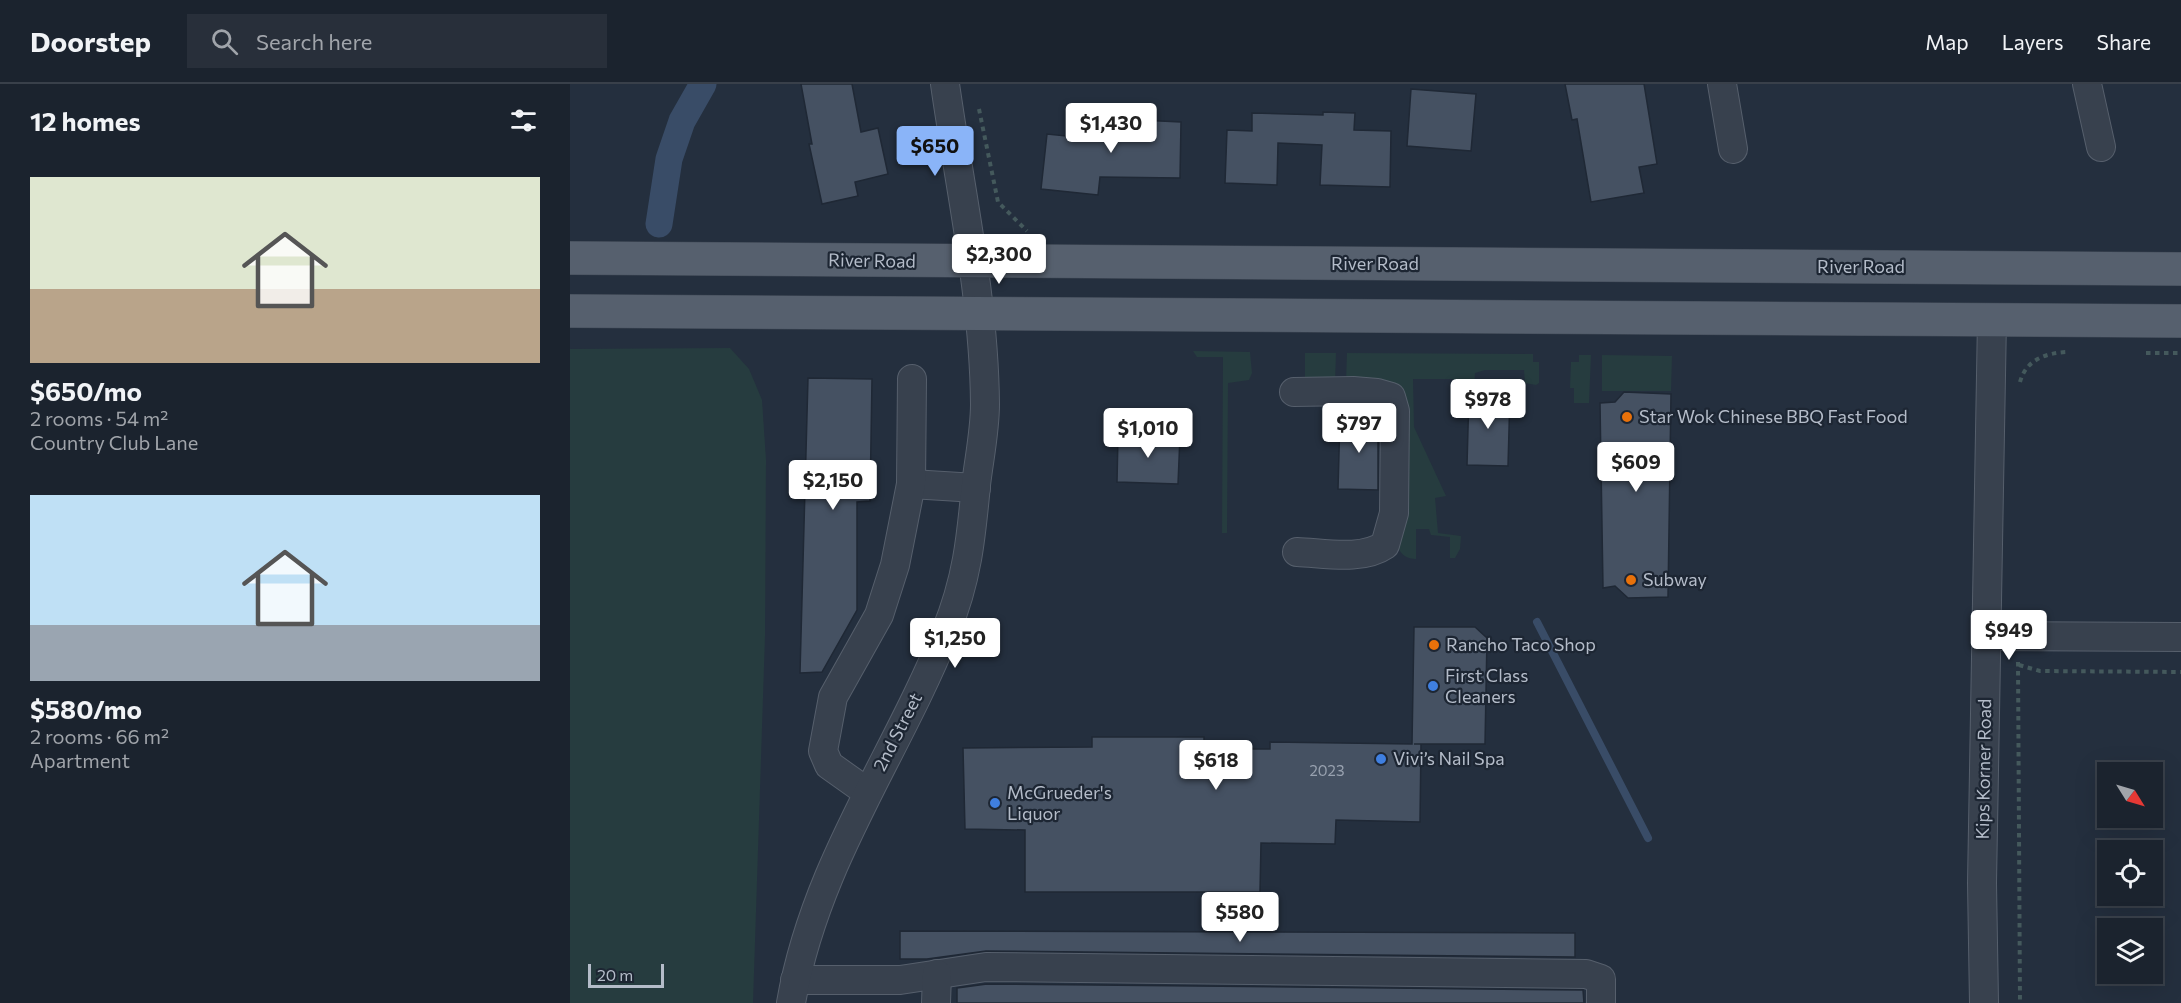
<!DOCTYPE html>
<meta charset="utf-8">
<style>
body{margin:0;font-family:Commissioner,sans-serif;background:#282f3a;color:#f1f3f6;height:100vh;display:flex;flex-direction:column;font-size:22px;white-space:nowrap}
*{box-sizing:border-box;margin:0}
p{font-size:20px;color:#a0a4aa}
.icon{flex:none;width:33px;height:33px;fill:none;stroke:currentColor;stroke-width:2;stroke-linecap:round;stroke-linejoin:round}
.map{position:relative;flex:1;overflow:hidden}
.sheet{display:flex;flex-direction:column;background:#1b232e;width:570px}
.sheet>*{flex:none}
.needle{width:39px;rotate:127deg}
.buttons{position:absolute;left:1527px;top:678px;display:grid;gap:12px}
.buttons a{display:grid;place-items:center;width:66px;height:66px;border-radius:0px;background:#1b232e;box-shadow:0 6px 24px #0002,0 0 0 2px #39404a;font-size:30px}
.scale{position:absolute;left:18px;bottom:15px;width:76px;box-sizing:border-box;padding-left:6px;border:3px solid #b4bcc9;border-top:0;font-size:16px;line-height:21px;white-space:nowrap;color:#b4bcc9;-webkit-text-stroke:4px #1d2633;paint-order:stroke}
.price{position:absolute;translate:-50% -51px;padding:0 14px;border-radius:6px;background:#fff;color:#222;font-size:20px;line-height:39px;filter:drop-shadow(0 2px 3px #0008)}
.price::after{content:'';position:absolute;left:50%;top:36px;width:18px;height:14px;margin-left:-9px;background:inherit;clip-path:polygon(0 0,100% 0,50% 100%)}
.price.active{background:#8ab4f8;color:#111}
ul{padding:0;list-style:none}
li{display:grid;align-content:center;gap:12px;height:318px;padding:0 30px}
li span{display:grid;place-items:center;height:186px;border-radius:0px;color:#555}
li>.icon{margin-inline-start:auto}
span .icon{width:108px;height:108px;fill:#fffc;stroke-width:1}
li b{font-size:26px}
h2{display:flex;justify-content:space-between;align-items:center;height:72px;padding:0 30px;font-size:26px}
header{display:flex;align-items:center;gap:36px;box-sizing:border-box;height:84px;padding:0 30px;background:#1b232e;border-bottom:2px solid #39404a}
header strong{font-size:28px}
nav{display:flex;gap:33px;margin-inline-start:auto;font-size:21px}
.search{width:420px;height:54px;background:#282f3a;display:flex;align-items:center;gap:15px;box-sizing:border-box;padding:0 21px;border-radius:0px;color:#a0a4aa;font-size:22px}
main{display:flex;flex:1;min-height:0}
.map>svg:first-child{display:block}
.green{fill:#263c3f}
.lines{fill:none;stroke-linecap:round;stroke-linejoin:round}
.stream{stroke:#394c67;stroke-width:8}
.canal{stroke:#394c67;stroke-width:27}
.building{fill:#455162;stroke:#1f2835;stroke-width:1.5}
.minor-casing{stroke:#565f6c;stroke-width:30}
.major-casing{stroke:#414a57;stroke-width:34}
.path{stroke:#44595c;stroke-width:4;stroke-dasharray:4.5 4.5;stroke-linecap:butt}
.minor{stroke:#38414e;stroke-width:28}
.major{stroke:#56606e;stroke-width:33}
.food-dot{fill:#e8710a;stroke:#1d2633;stroke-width:2}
.shop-dot{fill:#3f7fe0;stroke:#1d2633;stroke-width:2}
.labels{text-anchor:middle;stroke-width:4.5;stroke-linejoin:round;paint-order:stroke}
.number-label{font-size:15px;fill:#98a1af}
.street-label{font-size:18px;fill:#b4bcc9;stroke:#1d2633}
.poi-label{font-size:18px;fill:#b4bcc9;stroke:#1d2633;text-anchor:start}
</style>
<header>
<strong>Doorstep</strong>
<div class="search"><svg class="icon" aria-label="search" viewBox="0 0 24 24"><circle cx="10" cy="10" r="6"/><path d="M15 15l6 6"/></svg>Search here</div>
<nav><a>Map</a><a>Layers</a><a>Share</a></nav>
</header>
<main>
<section class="sheet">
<h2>12 homes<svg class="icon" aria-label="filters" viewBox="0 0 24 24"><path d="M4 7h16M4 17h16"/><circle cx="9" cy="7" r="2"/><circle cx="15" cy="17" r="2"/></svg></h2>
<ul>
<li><span style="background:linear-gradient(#dfe7d0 60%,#b9a48a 0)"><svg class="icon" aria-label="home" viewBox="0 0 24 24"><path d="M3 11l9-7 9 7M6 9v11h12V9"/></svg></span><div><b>$650/mo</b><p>2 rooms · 54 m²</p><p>Country Club Lane</p></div></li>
<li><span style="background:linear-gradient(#bfe0f5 70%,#9aa5b1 0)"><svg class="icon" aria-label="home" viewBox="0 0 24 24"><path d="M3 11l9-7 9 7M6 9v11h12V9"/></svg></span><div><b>$580/mo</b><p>2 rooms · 66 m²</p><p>Apartment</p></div></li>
</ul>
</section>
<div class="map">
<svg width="1611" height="919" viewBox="0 0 1611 919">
<rect width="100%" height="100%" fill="#242f3e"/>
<g class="green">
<polygon points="160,264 179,285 192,316 196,376 195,552 183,919 0,919 0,265"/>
<polygon points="623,267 680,268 682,289 679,296 658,299 657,449 652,449 653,273 627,273"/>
<polygon points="735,269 766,269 765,299 735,294"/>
<path d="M777,269L963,270V278H969V299L966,301L955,299L954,286H915L905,289L904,306H883V295H843L844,343L876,412L865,414L868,449L891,452L890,465L885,474H880V453L861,451L859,445H846V475C837,475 831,471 828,463L830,330L776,299Z"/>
<polygon points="1009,271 1021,271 1019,319 1004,319 1004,304 1000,304 1001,278 1009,278"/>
<polygon points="1032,271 1102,272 1101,307 1032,307"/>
</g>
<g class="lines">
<polyline class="stream" points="967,538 1078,754"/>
<polyline class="canal" points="89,140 99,75 112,37 133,0"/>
</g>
<g class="building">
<polygon points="231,0 282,0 291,48 308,44 318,90 285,98 288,112 252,120 239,60 242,60"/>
<polygon points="995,0 1074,0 1087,80 1069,83 1074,109 1021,118 1007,35 1002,36"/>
<polygon points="841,5 906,10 901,67 837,62"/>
<polygon points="753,28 785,29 784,46 821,47 820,103 750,101 752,61 708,59 707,101 655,99 657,46 682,47 682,29 753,31"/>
<polygon points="508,33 611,38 610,94 530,93 528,111 471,105 477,50 506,53"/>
<polygon points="238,294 302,295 300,417 287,418 287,526 252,588 230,589"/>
<polygon points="1054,308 1101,310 1098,513 1058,514 1045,502 1033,504 1030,319 1045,318"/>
<polygon points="899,309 940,310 938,382 897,381"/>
<polygon points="770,333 808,333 808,406 768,405"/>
<polygon points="548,351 610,352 608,400 547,398"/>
<polygon points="844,543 905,543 917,554 915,660 844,660 851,660 850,738 766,736 765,760 691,759 690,808 455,808 455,746 395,745 393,664 522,663 522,653 634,653 634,665 700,665 700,658 842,660"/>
<polygon points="330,847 1005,849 1005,873 416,867 357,875 330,875"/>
<polygon points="417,900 1013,906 1014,919 387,919 387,904"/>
</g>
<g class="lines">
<g class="minor-casing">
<g id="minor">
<polyline points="1152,0 1163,65"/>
<polyline points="1517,0 1531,63"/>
<path d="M724,308L783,307L807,309L821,313L825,327L824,429L815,461C792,477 754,469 727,468"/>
<polyline points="341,400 406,404"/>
<polyline points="1416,552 1611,553"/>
<polyline points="297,708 259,681 253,667 263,613 309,531 325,481 341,400 342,295"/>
<polyline points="225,896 330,896 416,883 1016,890 1031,895 1031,919"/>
<path d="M221,919C245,780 325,674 376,547C397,496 401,455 406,401C409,375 415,347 415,320C414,213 390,106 375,0"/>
<polyline points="366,919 367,890"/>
<polyline points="1414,919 1412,799 1422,235"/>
</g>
</g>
<g class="major-casing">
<g id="major">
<polyline points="0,174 1611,185"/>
<polyline points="0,227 1611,237"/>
</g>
</g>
<g class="path">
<polyline points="409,25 428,118 457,147"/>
<polyline points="1576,269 1611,269"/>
<path d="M1450,298C1456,276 1475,269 1497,268"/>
<polyline points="1448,578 1450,919"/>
<polyline points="1449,581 1470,587 1611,588"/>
</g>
<use href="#minor" class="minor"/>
<use href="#major" class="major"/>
</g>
<g class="food-dot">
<circle cx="1057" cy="333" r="6"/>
<circle cx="1061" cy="496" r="6"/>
<circle cx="864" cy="561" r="6"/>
</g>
<g class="shop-dot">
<circle cx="863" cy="602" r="6"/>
<circle cx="811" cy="675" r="6"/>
<circle cx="425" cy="719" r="6"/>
</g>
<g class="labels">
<g class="number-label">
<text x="757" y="692">2023</text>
</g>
<g class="street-label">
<text transform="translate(302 177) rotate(1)" y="6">River Road</text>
<text x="805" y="186">River Road</text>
<text x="1291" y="189">River Road</text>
<text transform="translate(328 648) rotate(-63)" y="6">2nd Street</text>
<text transform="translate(1414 685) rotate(-89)" y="6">Kips Korner Road</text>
</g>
<g class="poi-label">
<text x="1069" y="339">Star Wok Chinese BBQ Fast Food</text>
<text x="1073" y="502">Subway</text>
<text x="876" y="567">Rancho Taco Shop</text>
<text x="875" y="598">First Class<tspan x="875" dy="21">Cleaners</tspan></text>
<text x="823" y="681">Vivi’s Nail Spa</text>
<text x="437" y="715">McGrueder's<tspan x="437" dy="21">Liquor</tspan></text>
</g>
</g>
</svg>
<div class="buttons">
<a><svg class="needle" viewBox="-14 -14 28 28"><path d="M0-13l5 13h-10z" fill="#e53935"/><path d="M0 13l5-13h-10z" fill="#a0a4aa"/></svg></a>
<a><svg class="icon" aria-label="locate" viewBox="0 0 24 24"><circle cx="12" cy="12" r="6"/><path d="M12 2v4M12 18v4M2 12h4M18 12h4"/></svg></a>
<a><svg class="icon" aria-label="layers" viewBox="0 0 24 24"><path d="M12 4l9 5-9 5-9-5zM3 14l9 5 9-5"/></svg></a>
</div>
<div class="scale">20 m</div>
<b class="price" style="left:541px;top:70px">$1,430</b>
<b class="price active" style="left:365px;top:93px">$650</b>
<b class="price" style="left:429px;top:201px">$2,300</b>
<b class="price" style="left:918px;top:346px">$978</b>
<b class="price" style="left:789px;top:370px">$797</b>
<b class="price" style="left:578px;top:375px">$1,010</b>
<b class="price" style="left:1066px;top:409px">$609</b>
<b class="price" style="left:263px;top:427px">$2,150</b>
<b class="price" style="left:1439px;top:577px">$949</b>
<b class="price" style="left:385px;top:585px">$1,250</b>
<b class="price" style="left:646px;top:707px">$618</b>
<b class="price" style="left:670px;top:859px">$580</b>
</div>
</main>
